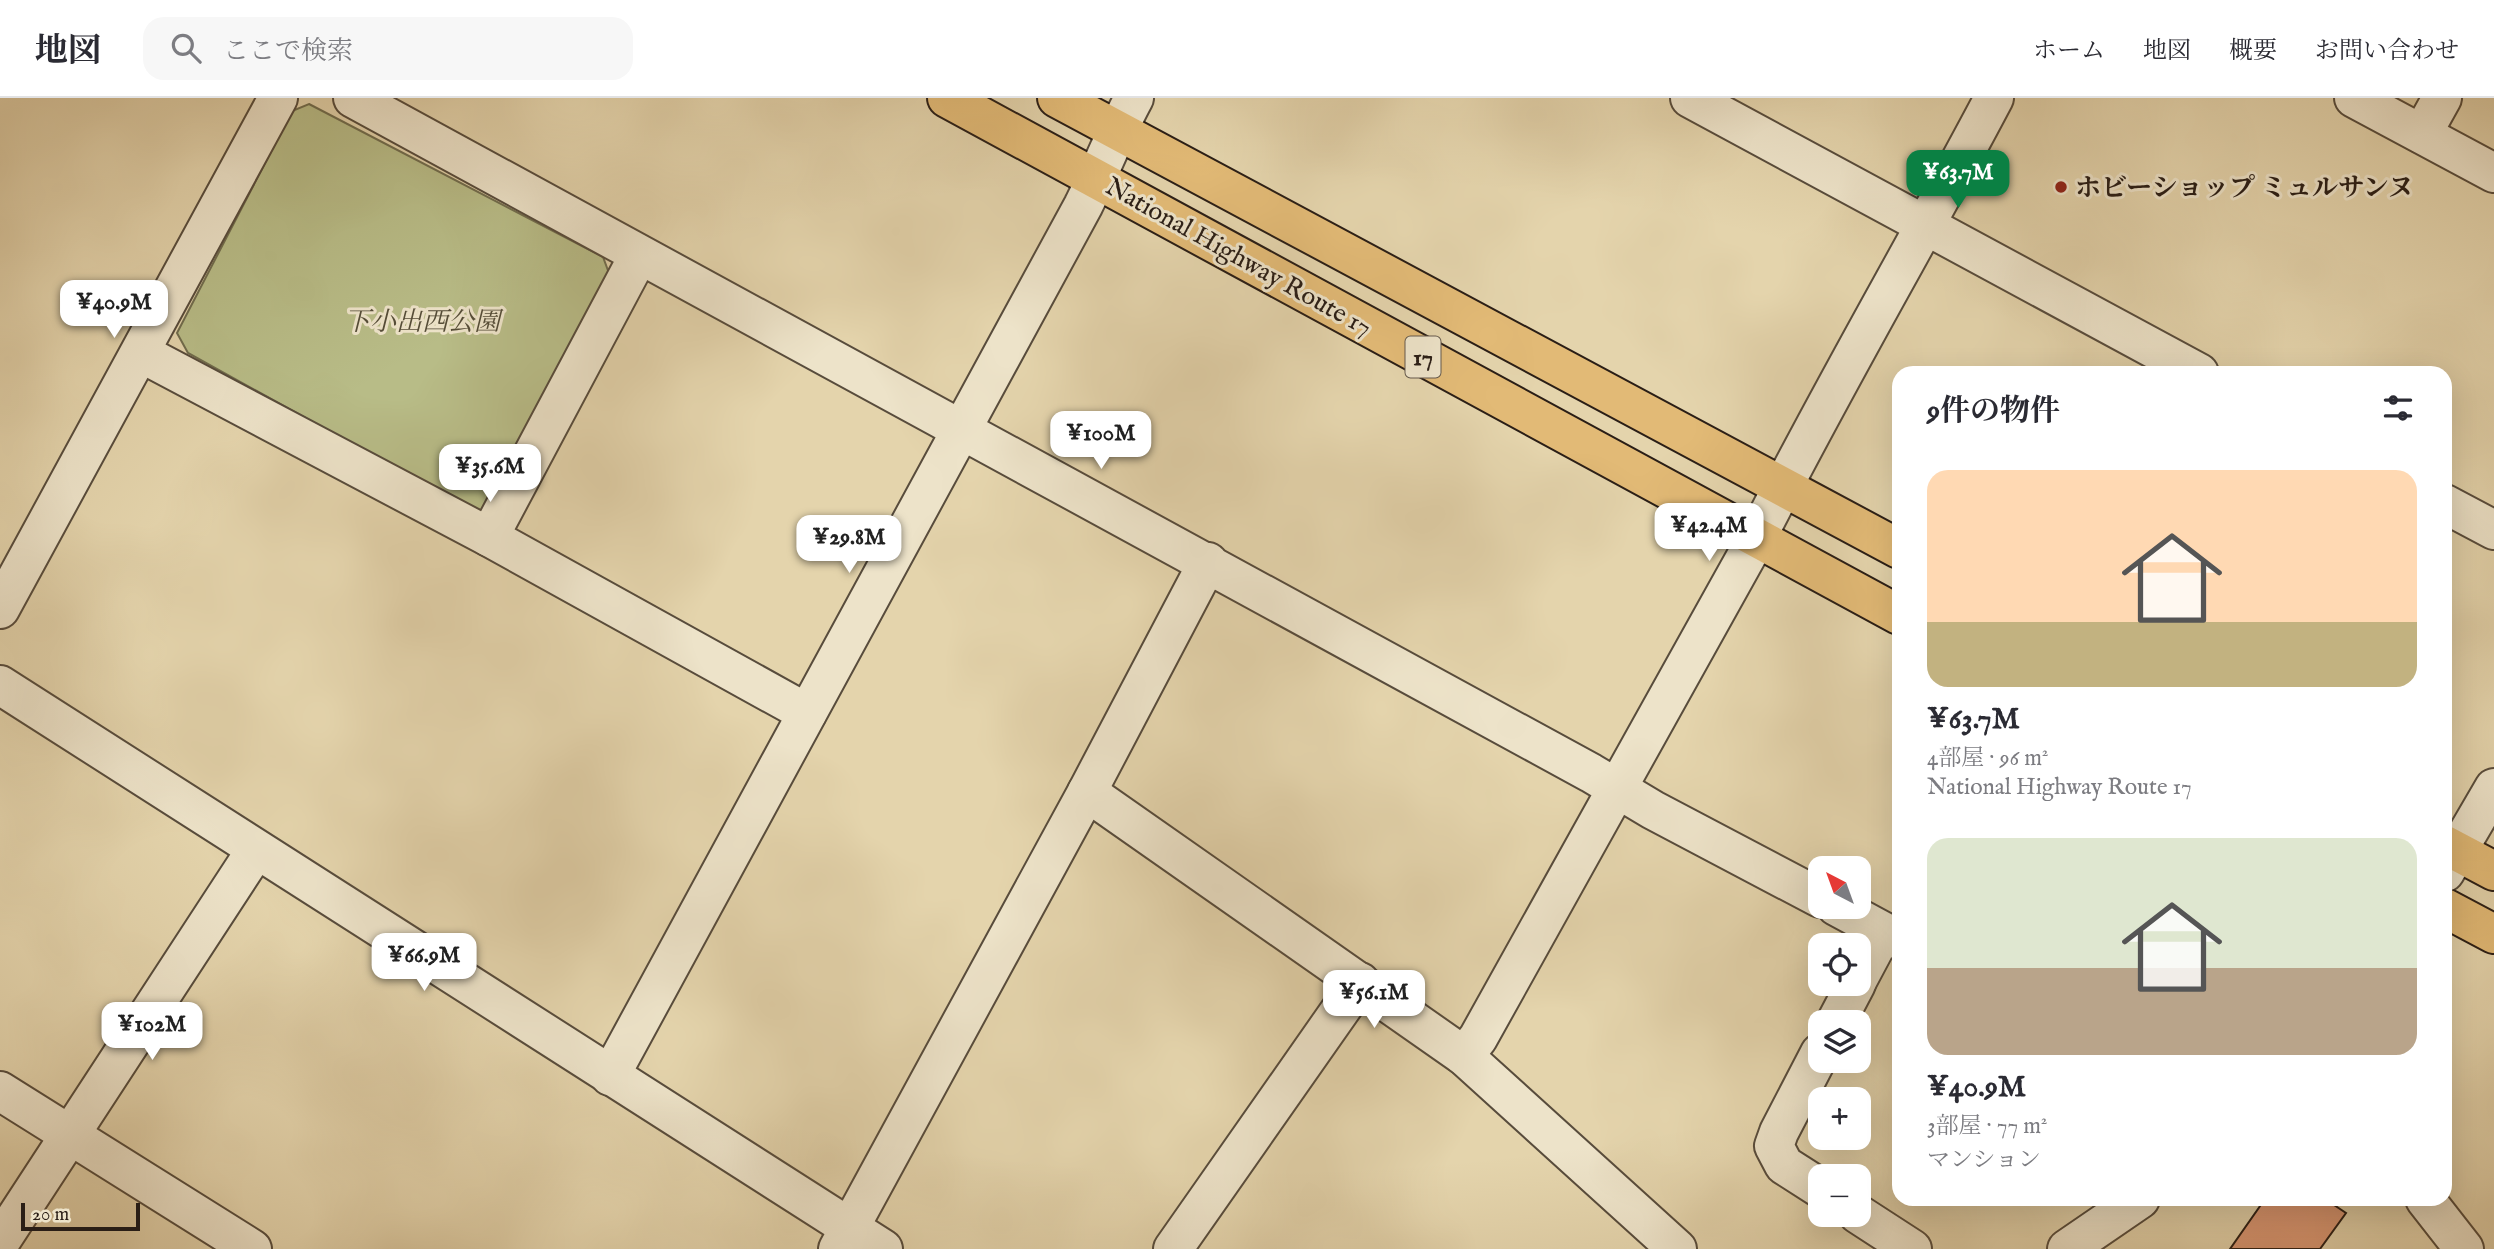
<!DOCTYPE html>
<html lang="ja">
<meta charset="utf-8">
<style>
body{margin:0;font-family:"IM FELL English","Noto Serif JP",serif;background:#f7f7f7;color:#2b2b33;height:100vh;display:flex;flex-direction:column;font-size:26px;white-space:nowrap}
*{box-sizing:border-box;margin:0}
p{font-size:23px;color:#7c7c81}
.icon{flex:none;width:38px;height:38px;fill:none;stroke:currentColor;stroke-width:2;stroke-linecap:round;stroke-linejoin:round}
.map{position:relative;flex:1;overflow:hidden}
.side{position:absolute;left:1892px;top:268px;width:560px;height:840px;display:flex;flex-direction:column;background:#fff;border-radius:21px;box-shadow:0 7px 28px #0002}
.side>*{flex:none}
.needle{width:46px;rotate:319deg}
.buttons{position:absolute;left:1808px;top:758px;display:grid;gap:14px}
.buttons a{display:grid;place-items:center;width:63px;height:63px;border-radius:14px;background:#fff;box-shadow:0 7px 28px #0002;font-size:35px}
.scale{position:absolute;left:21px;bottom:18px;width:119px;box-sizing:border-box;padding-left:7px;border:4px solid #2a1e16;border-top:0;font-size:19px;line-height:24px;white-space:nowrap;color:#2a1e16;-webkit-text-stroke:5px #ede3c9;paint-order:stroke}
.price{position:absolute;translate:-50% -60px;padding:0 16px;border-radius:14px;background:#fff;color:#222;font-size:23px;line-height:46px;filter:drop-shadow(0 2px 4px #0008)}
.price::after{content:'';position:absolute;left:50%;top:42px;width:21px;height:16px;margin-left:-10px;background:inherit;clip-path:polygon(0 0,100% 0,50% 100%)}
.price.selected{background:#0b8043;color:#fff}
ul{padding:0;list-style:none}
li{display:grid;align-content:center;gap:14px;height:371px;padding:0 35px}
li span{display:grid;place-items:center;height:217px;border-radius:21px;color:#555}
li>.icon{margin-inline-start:auto}
span .icon{width:126px;height:126px;fill:#fffc;stroke-width:1}
li b{font-size:30px}
h2{display:flex;justify-content:space-between;align-items:center;height:84px;padding:0 35px;font-size:30px}
header{display:flex;align-items:center;gap:42px;box-sizing:border-box;height:98px;padding:0 35px;background:#fff;border-bottom:2px solid #e1e1e2}
header strong{font-size:33px}
nav{display:flex;gap:38px;margin-inline-start:auto;font-size:24px}
.search{width:490px;height:63px;background:#f7f7f7;display:flex;align-items:center;gap:18px;box-sizing:border-box;padding:0 24px;border-radius:21px;color:#7c7c81;font-size:26px}
.map>svg:first-child{display:block}
.green{fill:#b8bc87;stroke:#716d4e;stroke-width:2}
.building{fill:#da9875;stroke:#2a1e16;stroke-width:2}
.lines{fill:none;stroke-linecap:round;stroke-linejoin:round}
.minor-casing{stroke:#584c3c;stroke-width:42}
.highway-casing{stroke:#2a1e16;stroke-width:42}
.minor{stroke:#ede3c9;stroke-width:38}
.highway{stroke:#e2ba76;stroke-width:38}
.poi-dot{fill:#8f2418;stroke:#ede3c9;stroke-width:2.5}
.labels{text-anchor:middle;stroke-width:6;stroke-linejoin:round;paint-order:stroke}
.shield{fill:#ede3c9;stroke:#64594c;stroke-width:2}
.shield-label{font-size:24px;font-weight:bold;fill:#2a1e16}
.poi-label{font-size:26px;font-weight:bold;fill:#2a1e16;stroke:#ede3c9;text-anchor:start}
.street-label{font-size:26px;fill:#2a1e16;stroke:#ede3c9}
.park-label{font-size:26px;font-style:italic;fill:#554d38;stroke:#ede3c9}
</style>
<header>
<strong>地図</strong>
<div class="search"><svg class="icon" aria-label="search" viewBox="0 0 24 24"><circle cx="10" cy="10" r="6"/><path d="M15 15l6 6"/></svg>ここで検索</div>
<nav><a>ホーム</a><a>地図</a><a>概要</a><a>お問い合わせ</a></nav>
</header>
<div class="map">
<svg width="2494" height="1151" viewBox="0 0 2494 1151">
<rect width="100%" height="100%" fill="#e4d4ac"/>
<filter id="stains"><feTurbulence type="fractalNoise" baseFrequency=".00286" numOctaves="4"/><feColorMatrix values="0 0 0 0 .2 0 0 0 0 .09 0 0 0 0 .02 0 0 0 .5 -.17"/></filter>
<radialGradient id="worn" r=".72"><stop offset=".6" stop-color="#630" stop-opacity="0"/><stop offset="1" stop-color="#630" stop-opacity=".3"/></radialGradient>
<polygon class="green" points="309,6 603,159 610,178 481,417 188,255 177,235 292,13"/>
<polygon class="building" points="2265,1101 2325,1101 2346,1115 2320,1151 2230,1151"/>
<g class="lines">
<g class="minor-casing">
<g id="minor">
<polyline points="353,0 1591,675 1653,712 1820,800"/>
<polyline points="1690,0 2199,275"/>
<polyline points="2354,0 2494,75"/>
<polyline points="2422,36 2442,0"/>
<polyline points="141,255 489,439 807,615"/>
<polyline points="2445,406 2494,432"/>
<polyline points="489,439 639,157"/>
<polyline points="0,511 278,0"/>
<polyline points="0,587 883,1151"/>
<polyline points="1087,694 1464,958 1677,1151"/>
<polyline points="2445,774 2494,690"/>
<polyline points="1836,808 1899,842"/>
<polyline points="1858,881 1883,834"/>
<polyline points="1836,924 1856,886"/>
<polyline points="1820,955 1779,1034 1774,1048 1784,1067 1820,1090"/>
<path d="M1464,958L1478,940L1756,441C1831,292 1916,148 1994,0"/>
<path d="M610,978L1083,108C1101,72 1115,35 1134,0"/>
<polyline points="0,993 252,1151"/>
<polyline points="2425,1101 2464,1151"/>
<polyline points="1858,1116 1912,1151"/>
<polyline points="0,1144 256,752"/>
<polyline points="838,1151 1087,694 1208,464"/>
<polyline points="1173,1151 1360,884"/>
<polyline points="2067,1151 2140,1101"/>
</g>
</g>
<g class="highway-casing">
<g id="highway">
<polyline points="947,0 1899,517"/>
<polyline points="1057,0 1899,451"/>
<polyline points="2445,747 2494,773"/>
<polyline points="2445,810 2494,836"/>
</g>
</g>
<use href="#minor" class="minor"/>
<use href="#highway" class="highway"/>
</g>
<circle class="poi-dot" cx="2061" cy="89" r="7"/>
<g class="labels">
<rect class="shield" x="1405.5" y="238.5" width="35" height="41" rx="5"/>
<g class="shield-label">
<text x="1423" y="267">17</text>
</g>
<g class="poi-label">
<text x="2075" y="98">ホビーショップ ミュルサンヌ</text>
</g>
<g class="street-label">
<text transform="translate(1239 158) rotate(29)" y="9">National Highway Route 17</text>
</g>
<g class="park-label">
<text x="422" y="232">下小出西公園</text>
</g>
</g>
<rect width="100%" height="100%" filter="url(#stains)"/>
<rect width="100%" height="100%" fill="url(#worn)"/>
</svg>
<div class="buttons">
<a><svg class="needle" viewBox="-14 -14 28 28"><path d="M0-13l5 13h-10z" fill="#e53935"/><path d="M0 13l5-13h-10z" fill="#7c7c81"/></svg></a>
<a><svg class="icon" aria-label="locate" viewBox="0 0 24 24"><circle cx="12" cy="12" r="6"/><path d="M12 2v4M12 18v4M2 12h4M18 12h4"/></svg></a>
<a><svg class="icon" aria-label="layers" viewBox="0 0 24 24"><path d="M12 4l9 5-9 5-9-5zM3 14l9 5 9-5"/></svg></a>
<a>+</a>
<a>−</a>
</div>
<div class="scale">20 m</div>
<b class="price selected" style="left:1958px;top:112px">¥63.7M</b>
<b class="price" style="left:114px;top:242px">¥40.9M</b>
<b class="price" style="left:1101px;top:373px">¥100M</b>
<b class="price" style="left:490px;top:406px">¥35.6M</b>
<b class="price" style="left:1709px;top:465px">¥42.4M</b>
<b class="price" style="left:849px;top:477px">¥29.8M</b>
<b class="price" style="left:424px;top:895px">¥66.9M</b>
<b class="price" style="left:1374px;top:932px">¥56.1M</b>
<b class="price" style="left:152px;top:964px">¥102M</b>
<section class="side">
<h2>9件の物件<svg class="icon" aria-label="filters" viewBox="0 0 24 24"><path d="M4 7h16M4 17h16"/><circle cx="9" cy="7" r="2"/><circle cx="15" cy="17" r="2"/></svg></h2>
<ul>
<li><span style="background:linear-gradient(#ffd9b3 70%,#c2b280 0)"><svg class="icon" aria-label="home" viewBox="0 0 24 24"><path d="M3 11l9-7 9 7M6 9v11h12V9"/></svg></span><div><b>¥63.7M</b><p>4部屋 · 96 m²</p><p>National Highway Route 17</p></div></li>
<li><span style="background:linear-gradient(#dfe7d0 60%,#b9a48a 0)"><svg class="icon" aria-label="home" viewBox="0 0 24 24"><path d="M3 11l9-7 9 7M6 9v11h12V9"/></svg></span><div><b>¥40.9M</b><p>3部屋 · 77 m²</p><p>マンション</p></div></li>
</ul>
</section>
</div>
